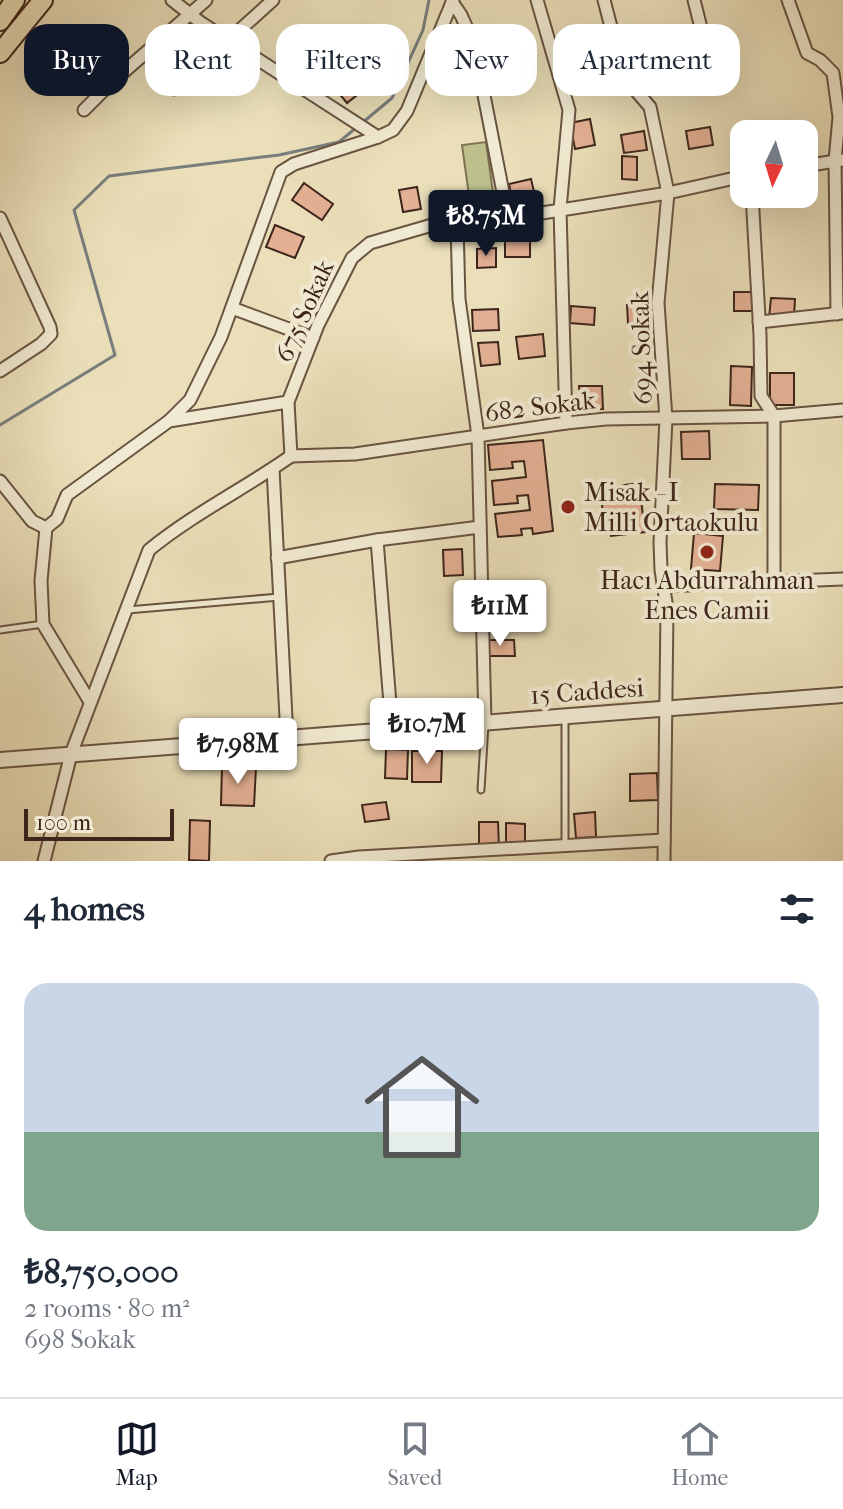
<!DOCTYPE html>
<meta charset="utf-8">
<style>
body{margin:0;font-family:"IM FELL French Canon",serif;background:#f6f6f7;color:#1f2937;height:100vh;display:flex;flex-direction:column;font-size:30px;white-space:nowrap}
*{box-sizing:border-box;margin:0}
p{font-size:26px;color:#747a83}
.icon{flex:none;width:44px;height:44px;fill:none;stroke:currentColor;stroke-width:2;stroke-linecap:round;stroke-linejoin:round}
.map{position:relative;height:861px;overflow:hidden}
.sheet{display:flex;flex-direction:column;background:#fff;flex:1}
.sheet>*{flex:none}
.guide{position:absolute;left:24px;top:24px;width:796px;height:72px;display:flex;gap:16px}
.needle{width:52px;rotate:184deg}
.tools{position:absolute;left:730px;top:120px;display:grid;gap:16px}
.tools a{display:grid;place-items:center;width:88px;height:88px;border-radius:16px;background:#fff;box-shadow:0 8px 32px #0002;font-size:40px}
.scale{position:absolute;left:24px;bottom:20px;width:150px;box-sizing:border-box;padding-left:8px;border:4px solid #3e251b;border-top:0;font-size:22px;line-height:28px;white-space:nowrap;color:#3e251b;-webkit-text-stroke:6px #f1ead2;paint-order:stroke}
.price{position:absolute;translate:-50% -68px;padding:0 18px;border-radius:8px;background:#fff;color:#222;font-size:26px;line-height:52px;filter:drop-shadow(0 2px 4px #0008)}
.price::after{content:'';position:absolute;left:50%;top:48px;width:24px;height:18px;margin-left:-12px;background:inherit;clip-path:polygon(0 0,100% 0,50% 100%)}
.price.active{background:#111827;color:#fff}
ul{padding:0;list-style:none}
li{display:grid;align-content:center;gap:16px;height:424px;padding:0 24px}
li span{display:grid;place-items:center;height:248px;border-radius:24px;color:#555}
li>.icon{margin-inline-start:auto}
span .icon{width:144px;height:144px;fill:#fffc;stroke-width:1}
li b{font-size:34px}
h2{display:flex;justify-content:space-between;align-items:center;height:96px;padding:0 24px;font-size:34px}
.tag{padding:0 28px;border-radius:24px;background:#fff;box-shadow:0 8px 32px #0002;font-size:28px;line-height:72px}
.tag.active{background:#111827;color:#fff}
.menu{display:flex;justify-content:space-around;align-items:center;height:112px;border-top:2px solid #e0e1e3;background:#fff;font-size:22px;color:#747a83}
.menu a{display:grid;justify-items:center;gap:4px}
.menu .active{color:#111827}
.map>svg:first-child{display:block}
.green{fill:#bdc08b;stroke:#7e7253;stroke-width:2}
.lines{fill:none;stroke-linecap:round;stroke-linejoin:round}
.stream{stroke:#787e7c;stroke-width:3}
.building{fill:#e3b094;stroke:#3e251b;stroke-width:2}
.service-casing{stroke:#695442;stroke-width:9}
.minor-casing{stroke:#695442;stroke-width:15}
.tertiary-casing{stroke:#695442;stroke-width:18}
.trunk-casing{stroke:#3e251b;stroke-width:22}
.service{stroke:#f1ead2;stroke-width:5}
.minor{stroke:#f1ead2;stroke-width:11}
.tertiary{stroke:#f1ead2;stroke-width:14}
.trunk{stroke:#eadfb9;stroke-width:18}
.poi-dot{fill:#8f2418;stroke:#f1ead2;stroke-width:3}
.labels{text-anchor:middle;stroke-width:8;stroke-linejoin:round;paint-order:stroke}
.street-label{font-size:26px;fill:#3e251b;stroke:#f1ead2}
.poi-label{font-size:26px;fill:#3e251b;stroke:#f1ead2;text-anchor:start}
</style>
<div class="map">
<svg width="843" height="861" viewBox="0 0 843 861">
<rect width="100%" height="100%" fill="#eadfb9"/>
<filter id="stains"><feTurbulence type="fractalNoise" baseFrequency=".0025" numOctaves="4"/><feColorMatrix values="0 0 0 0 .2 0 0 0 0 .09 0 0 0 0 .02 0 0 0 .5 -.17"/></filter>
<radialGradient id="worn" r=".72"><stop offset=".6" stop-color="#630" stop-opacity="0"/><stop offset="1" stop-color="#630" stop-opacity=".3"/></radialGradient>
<polygon class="green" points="486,142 495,207 471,210 462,145"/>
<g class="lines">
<g class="stream">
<polyline points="362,123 392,98 423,30 429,0"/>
<polyline points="0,425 115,355 74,210 109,176 279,155 339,142 357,127"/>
</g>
</g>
<g class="building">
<polygon points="369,63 382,73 373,84 361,74"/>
<polygon points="352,79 362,91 347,103 337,91"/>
<polygon points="590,119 595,145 575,149 570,123"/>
<polygon points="710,127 713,145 689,149 686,131"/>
<polygon points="644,131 647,150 624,153 621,135"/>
<polygon points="622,156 637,157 637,180 622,179"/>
<polygon points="531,179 536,200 513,205 509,184"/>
<polygon points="810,179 813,202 794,204 792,194 804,194 804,180"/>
<polygon points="304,183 333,204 322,220 292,200"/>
<polygon points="417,187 421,209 403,212 399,190"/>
<polygon points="275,225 304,237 295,258 266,247"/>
<rect x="505" y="226" width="25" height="31"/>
<polygon points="496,248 496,267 477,268 477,249"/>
<rect x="734" y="292" width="18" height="19"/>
<polygon points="771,298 795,299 794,316 769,318"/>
<polygon points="627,305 649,305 650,322 628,323"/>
<polygon points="571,306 595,308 594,325 570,323"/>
<polygon points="498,309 499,330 473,331 472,310"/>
<polygon points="543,334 545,356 519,359 516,337"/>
<polygon points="498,342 500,364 481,366 478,343"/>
<polygon points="731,366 752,367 751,406 730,405"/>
<rect x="770" y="373" width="24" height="32"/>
<polygon points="579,386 602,386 603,409 580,410"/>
<polygon points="709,431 710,459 682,459 681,432"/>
<polygon points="543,440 553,531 533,534 532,528 521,529 522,535 498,537 495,514 530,510 528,495 517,496 518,503 494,505 492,481 526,477 524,461 512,462 513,468 490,470 488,445"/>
<polygon points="639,483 645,532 611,536 609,521 604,522 600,488"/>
<polygon points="715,484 759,485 758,510 714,509"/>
<polygon points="694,533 723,536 720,571 691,569"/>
<polygon points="462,549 463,575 444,576 443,550"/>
<polygon points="485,640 514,640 515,656 485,656"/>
<polygon points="386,749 408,750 407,779 385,778"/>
<polygon points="412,751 442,751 441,782 412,782"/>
<polygon points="222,766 256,767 254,806 221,805"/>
<polygon points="657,773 658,800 630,801 630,774"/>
<polygon points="386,802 389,819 365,822 362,805"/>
<polygon points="595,812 596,837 576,838 574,814"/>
<polygon points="190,820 210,821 209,861 189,860"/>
<polygon points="479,822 498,822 499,848 479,848"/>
<polygon points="506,823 525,824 525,846 506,846"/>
</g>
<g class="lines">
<g class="service-casing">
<g id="service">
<polyline points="127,610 279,597"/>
<polyline points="0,630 43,624"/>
<polyline points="565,718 565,844"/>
<polyline points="481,790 485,724"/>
</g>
</g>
<g class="minor-casing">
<g id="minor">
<polyline points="172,0 200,22 378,137"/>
<polyline points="537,0 569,110 560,209 566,423"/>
<polyline points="604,0 624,77 650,107 668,193 658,303 666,419 660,542 661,570 667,609 664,861"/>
<polyline points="694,0 711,68"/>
<polyline points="788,0 807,53 820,60 833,73 839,117 835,161 837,314"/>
<polyline points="452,2 461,15 474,44 508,218"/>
<polyline points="174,89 273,0"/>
<polyline points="84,110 111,83 206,0"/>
<polyline points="804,166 842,160"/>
<polyline points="752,194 760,335 761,396 774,416 774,583"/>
<polyline points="0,218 50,327 51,334 41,344 0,371"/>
<polyline points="457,224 459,299 478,436 485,723"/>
<polyline points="232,308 313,338"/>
<polyline points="759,322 842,313"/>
<polyline points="169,421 190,400 221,337 281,172 294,164 378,137 393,130 407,111 453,0"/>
<polyline points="291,456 288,402 318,325 352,258 370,243 439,223 473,224 668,193 744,176"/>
<polyline points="291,456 355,454 566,423 606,419 774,416 843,410"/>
<polyline points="273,469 287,737"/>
<polyline points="0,481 32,521 46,528 57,519 67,495 169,421 288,402"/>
<polyline points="46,528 41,581 43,624 90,702"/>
<polyline points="377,540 392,729"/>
<polyline points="277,558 377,540 480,527"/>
<polyline points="664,586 843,579"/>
<path d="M44,861L71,754L149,550C193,514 244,489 291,456"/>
<polyline points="331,861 359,857 664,840"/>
</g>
</g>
<g class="tertiary-casing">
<polyline id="tertiary" points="0,760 843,695"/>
</g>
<g class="trunk-casing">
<g id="trunk">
<polyline points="0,21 15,0"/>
<polyline points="0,53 43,0"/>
</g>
</g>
<use href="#service" class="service"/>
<use href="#minor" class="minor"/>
<use href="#tertiary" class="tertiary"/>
<use href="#trunk" class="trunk"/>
</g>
<g class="poi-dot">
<circle cx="568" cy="507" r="8"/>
<circle cx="707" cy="552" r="8"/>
</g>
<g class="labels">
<g class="street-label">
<text transform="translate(304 311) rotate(-66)" y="9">675 Sokak</text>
<text transform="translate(641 348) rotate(-92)" y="9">694 Sokak</text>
<text transform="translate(540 406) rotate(-7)" y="9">682 Sokak</text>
<text transform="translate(587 691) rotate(-4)" y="9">15 Caddesi</text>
</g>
<g class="poi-label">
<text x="584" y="501">Misak - I<tspan x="584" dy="30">Milli Ortaokulu</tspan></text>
<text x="707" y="589" text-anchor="middle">Hacı Abdurrahman<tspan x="707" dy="30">Enes Camii</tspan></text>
</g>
</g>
<rect width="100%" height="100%" filter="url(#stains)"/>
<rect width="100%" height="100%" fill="url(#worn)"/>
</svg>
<div class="tools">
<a><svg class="needle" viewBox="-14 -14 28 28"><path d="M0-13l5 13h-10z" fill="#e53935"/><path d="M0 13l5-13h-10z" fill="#747a83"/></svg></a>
</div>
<div class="scale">100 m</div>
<b class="price active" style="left:486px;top:258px">₺8.75M</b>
<b class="price" style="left:500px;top:648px">₺11M</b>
<b class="price" style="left:427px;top:766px">₺10.7M</b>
<b class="price" style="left:238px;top:786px">₺7.98M</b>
<div class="guide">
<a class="tag active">Buy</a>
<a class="tag">Rent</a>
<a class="tag">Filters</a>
<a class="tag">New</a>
<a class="tag">Apartment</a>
</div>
</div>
<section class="sheet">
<h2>4 homes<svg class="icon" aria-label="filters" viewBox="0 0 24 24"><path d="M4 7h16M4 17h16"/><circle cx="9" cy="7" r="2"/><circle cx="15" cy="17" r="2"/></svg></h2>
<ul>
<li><span style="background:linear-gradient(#c9d6e8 60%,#7fa58c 0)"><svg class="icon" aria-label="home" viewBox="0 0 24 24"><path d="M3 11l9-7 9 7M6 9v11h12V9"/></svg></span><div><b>₺8,750,000</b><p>2 rooms · 80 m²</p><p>698 Sokak</p></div></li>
</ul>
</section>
<nav class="menu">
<a class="active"><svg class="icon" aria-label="map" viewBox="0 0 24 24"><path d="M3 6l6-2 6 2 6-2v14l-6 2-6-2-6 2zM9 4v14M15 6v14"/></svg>Map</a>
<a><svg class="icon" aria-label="saved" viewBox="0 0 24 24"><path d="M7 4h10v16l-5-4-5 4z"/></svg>Saved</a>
<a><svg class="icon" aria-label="home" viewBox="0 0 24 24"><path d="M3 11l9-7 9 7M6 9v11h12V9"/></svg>Home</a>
</nav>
